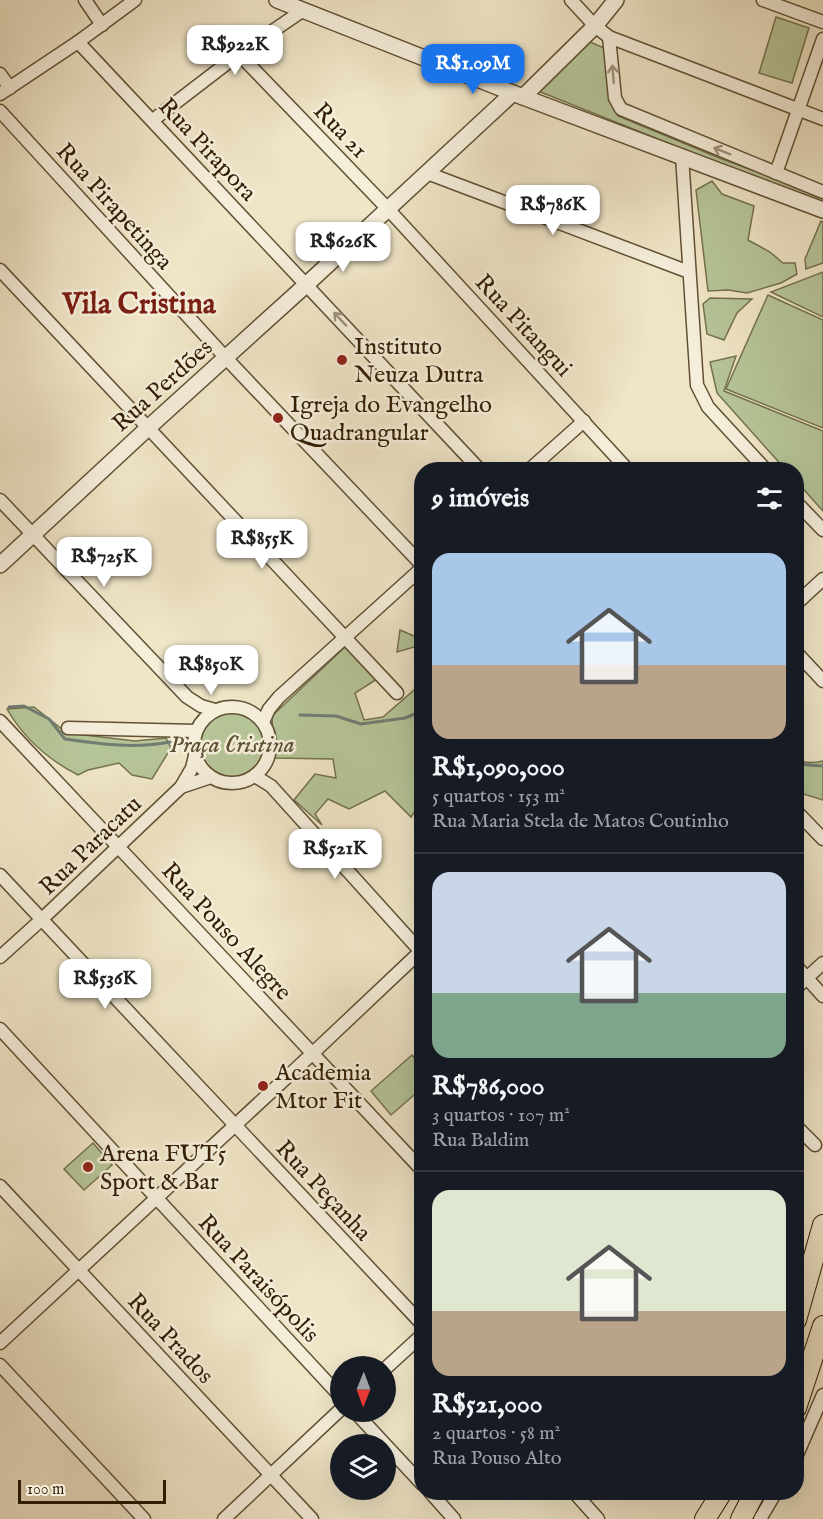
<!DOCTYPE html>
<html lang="pt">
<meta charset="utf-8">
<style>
body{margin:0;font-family:"IM FELL English",serif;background:#20242c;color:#f1f3f6;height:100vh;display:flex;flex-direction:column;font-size:22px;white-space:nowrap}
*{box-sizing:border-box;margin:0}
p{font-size:20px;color:#9ea1a6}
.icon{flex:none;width:33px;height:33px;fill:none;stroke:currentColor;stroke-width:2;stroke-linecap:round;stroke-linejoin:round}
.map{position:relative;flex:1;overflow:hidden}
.sheet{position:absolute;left:414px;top:462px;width:390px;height:1038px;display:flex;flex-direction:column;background:#171b24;border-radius:24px;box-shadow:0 6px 24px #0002}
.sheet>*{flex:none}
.needle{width:39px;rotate:181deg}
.controls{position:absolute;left:330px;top:1356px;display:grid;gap:12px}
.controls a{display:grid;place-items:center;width:66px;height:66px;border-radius:50%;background:#171b24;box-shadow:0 6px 24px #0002;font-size:30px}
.scale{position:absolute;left:18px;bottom:15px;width:148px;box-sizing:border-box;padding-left:6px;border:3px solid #321e03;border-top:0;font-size:16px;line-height:21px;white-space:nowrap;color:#321e03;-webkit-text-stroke:4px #f5eedb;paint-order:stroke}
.price{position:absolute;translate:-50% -51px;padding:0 14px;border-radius:12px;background:#fff;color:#222;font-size:20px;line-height:39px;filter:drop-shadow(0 2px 3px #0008)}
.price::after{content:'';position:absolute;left:50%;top:36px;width:18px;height:14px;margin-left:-9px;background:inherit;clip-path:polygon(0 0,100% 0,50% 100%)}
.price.selected{background:#1a73e8;color:#fff}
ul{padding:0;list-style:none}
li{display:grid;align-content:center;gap:12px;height:318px;padding:0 18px}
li+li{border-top:2px solid #363941}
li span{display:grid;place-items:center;height:186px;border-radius:18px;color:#555}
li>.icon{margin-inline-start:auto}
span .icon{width:108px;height:108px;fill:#fffc;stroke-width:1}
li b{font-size:26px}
h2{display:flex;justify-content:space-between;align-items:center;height:72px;padding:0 18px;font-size:26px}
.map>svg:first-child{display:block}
.green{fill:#b6c598;stroke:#74724e;stroke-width:1.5}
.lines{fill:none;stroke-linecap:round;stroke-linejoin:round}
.stream{stroke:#727d73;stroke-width:3}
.minor-casing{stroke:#615034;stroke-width:15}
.tertiary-casing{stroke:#615034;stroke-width:18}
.trunk-casing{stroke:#321e03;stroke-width:22}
.minor{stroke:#f5eedb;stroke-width:12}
.tertiary{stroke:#f5eedb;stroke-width:15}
.trunk{stroke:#efe5c7;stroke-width:20}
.oneway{stroke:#9d907a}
.poi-dot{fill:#8f2418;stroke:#f5eedb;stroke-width:2}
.labels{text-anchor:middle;stroke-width:5;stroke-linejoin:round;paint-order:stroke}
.street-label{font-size:24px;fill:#321e03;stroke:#f5eedb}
.poi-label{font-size:24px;fill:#321e03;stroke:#f5eedb;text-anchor:start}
.park-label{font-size:24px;font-style:italic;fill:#5a5030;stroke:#f5eedb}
.district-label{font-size:30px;font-weight:bold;fill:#7a1f14;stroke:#f5eedb}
</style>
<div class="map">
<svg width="823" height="1519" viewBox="0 0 823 1519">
<rect width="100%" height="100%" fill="#efe5c7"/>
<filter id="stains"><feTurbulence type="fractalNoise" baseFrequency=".00333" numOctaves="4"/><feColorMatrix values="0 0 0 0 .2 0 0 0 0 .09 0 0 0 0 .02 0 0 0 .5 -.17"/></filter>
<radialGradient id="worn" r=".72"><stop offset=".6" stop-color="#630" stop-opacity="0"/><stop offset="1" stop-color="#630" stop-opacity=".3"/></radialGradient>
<g class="green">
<polygon points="776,17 809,28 792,83 759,73"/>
<polygon points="590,42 604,48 618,116 722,159 823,196 823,205 538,91"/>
<polygon points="712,181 722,194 754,206 748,240 770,252 783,263 795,263 797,274 781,283 747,293 728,290 708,291 696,190"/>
<polygon points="821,221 823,222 823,263 806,269 805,259"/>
<polygon points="823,272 823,317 771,292"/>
<polygon points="768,295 823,320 823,428 726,389"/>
<polygon points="710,298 752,299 737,313 724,340 707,334 703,304"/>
<polygon points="736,356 724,391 823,431 823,511 797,482 796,470 785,469 717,393 710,362"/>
<polygon points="400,630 421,639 421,645 397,652"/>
<polygon points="345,647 377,679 355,693 364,720 383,717 421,684 421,803 411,817 385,791 349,809 328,799 315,814 322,825 294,800 315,774 336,778 333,759 274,758 272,716"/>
<path d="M34,707L67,733L135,741L166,738L171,748L152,779L132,775L119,763L88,770L78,775C49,760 23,737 7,709Z"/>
<circle cx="232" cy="744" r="35"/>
<path d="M796,758C803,764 814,763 823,761V800L800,793L797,787Z"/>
<polygon points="412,1055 421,1066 421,1089 391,1115 371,1091"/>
<polygon points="93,1143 112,1165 84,1190 64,1169"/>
</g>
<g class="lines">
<g class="stream">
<path d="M9,707L24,706L49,719L65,739C101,744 134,749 170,742"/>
<polyline points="300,715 336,716 361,724 405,718 422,711"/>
<polyline points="796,764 823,766"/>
</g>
<g class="minor-casing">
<g id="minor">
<polyline points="85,0 102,25"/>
<polyline points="571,0 595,26 609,37 823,119"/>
<polyline points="763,0 823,22"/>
<polyline points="609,37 615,98 621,109 823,192"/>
<polyline points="78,42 480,470"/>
<polyline points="239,54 388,209 628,470"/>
<polyline points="0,74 10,88"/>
<polyline points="0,94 78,42 135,0"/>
<polyline points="0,111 225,357 422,565"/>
<polyline points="153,120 239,54 302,11"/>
<polyline points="682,156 697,385 708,407 766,470"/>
<polyline points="427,173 689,272"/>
<polyline points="776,173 823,39"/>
<polyline points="0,270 397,693"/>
<polyline points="529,470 584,421"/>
<polyline points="0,500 187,697 201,706 215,710"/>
<polyline points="796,502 823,530"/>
<polyline points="796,604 823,579"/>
<polyline points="796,652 823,681"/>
<circle cx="232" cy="745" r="38"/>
<polyline points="0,721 422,1170"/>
<polyline points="263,722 269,709 279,697 422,568"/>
<polyline points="68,728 196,731"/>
<polyline points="255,776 271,786 422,953"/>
<polyline points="181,787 211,777"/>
<polyline points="796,811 823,839"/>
<polyline points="0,875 422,1324"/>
<polyline points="0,957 41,920 181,787 192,768 195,756"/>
<polyline points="796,966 823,996"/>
<polyline points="796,988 823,963"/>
<polyline points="0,1029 340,1396"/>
<polyline points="796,1126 815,1145"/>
<polyline points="0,1186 312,1519"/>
<polyline points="0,1343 313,1053 422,950"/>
<polyline points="0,1365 144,1519"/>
<polyline points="386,1368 422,1335"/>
<polyline points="355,1412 422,1484"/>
<polyline points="796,1457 823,1395"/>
<polyline points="430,1492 454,1519"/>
<polyline points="574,1492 598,1519"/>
<polyline points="224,1519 340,1410"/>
<polyline points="760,1519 776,1492"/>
</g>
</g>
<g class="tertiary-casing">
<g id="tertiary">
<polyline points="277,0 523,97 823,210"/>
<polyline points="523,97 595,26 616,0"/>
<polyline points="0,565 149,427 307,284 513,93"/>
</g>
</g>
<g class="trunk-casing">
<g id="trunk">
<polyline points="796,1320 823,1225"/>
<polyline points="796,1408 823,1326"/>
<polyline points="705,1519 722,1492"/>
<polyline points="741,1519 755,1492"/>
</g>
</g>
<use href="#minor" class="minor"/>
<use href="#tertiary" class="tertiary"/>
<use href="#trunk" class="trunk"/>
</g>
<defs><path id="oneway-shaft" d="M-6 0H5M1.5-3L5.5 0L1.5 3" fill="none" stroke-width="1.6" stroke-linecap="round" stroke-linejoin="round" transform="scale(1.5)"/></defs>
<g class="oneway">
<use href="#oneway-shaft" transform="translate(613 74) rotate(-95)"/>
<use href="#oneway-shaft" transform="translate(722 151) rotate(-158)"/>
<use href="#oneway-shaft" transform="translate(340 319) rotate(-133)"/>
</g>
<g class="poi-dot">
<circle cx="342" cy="360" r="6"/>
<circle cx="278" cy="418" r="6"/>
<circle cx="263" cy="1086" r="6"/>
<circle cx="88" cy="1167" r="6"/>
</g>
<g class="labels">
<g class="street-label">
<text transform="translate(341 130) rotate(46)" y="8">Rua 21</text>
<text transform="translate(208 149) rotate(47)" y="8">Rua Pirapora</text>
<text transform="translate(115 206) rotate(48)" y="8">Rua Pirapetinga</text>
<text transform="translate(524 325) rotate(47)" y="8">Rua Pitangui</text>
<text transform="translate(162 385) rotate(-42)" y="8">Rua Perdões</text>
<text transform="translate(90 845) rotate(-44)" y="8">Rua Paracatu</text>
<text transform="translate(227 931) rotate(47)" y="8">Rua Pouso Alegre</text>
<text transform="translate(324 1190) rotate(47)" y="8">Rua Peçanha</text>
<text transform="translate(259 1278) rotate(47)" y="8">Rua Paraisópolis</text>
<text transform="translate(171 1338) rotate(47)" y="8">Rua Prados</text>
</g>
<g class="poi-label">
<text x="354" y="354">Instituto<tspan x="354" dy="28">Neuza Dutra</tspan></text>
<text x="290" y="412">Igreja do Evangelho<tspan x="290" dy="28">Quadrangular</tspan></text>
<text x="275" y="1080">Academia<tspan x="275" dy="28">Mtor Fit</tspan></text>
<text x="100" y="1161">Arena FUT5<tspan x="100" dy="28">Sport &amp; Bar</tspan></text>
</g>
<g class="park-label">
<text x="232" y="752">Praça Cristina</text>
</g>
<g class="district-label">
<text x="139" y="313">Vila Cristina</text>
</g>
</g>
<rect width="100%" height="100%" filter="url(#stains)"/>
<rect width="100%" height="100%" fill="url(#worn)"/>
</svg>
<div class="controls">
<a><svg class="needle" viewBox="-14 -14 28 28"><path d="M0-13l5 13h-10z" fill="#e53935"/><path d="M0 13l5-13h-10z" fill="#9ea1a6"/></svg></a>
<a><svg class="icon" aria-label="layers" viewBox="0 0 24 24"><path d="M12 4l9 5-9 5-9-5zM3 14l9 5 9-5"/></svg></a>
</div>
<div class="scale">100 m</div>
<b class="price" style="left:235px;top:76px">R$922K</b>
<b class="price selected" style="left:473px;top:95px">R$1.09M</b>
<b class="price" style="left:553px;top:236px">R$786K</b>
<b class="price" style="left:343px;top:273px">R$626K</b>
<b class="price" style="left:262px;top:570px">R$855K</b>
<b class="price" style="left:104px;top:588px">R$725K</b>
<b class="price" style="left:211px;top:696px">R$850K</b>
<b class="price" style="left:335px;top:880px">R$521K</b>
<b class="price" style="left:105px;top:1010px">R$536K</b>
<section class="sheet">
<h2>9 imóveis<svg class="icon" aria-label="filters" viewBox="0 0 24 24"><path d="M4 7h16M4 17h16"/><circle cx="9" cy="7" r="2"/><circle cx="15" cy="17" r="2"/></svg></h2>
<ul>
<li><span style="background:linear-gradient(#a9c7e8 60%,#b9a48a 0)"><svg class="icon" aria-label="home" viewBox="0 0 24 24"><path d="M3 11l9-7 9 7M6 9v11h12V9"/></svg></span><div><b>R$1,090,000</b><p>5 quartos · 153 m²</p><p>Rua Maria Stela de Matos Coutinho</p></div></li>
<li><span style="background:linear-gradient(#c9d6e8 65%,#7fa58c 0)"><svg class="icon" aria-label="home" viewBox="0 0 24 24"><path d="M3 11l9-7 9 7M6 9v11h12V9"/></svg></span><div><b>R$786,000</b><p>3 quartos · 107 m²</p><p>Rua Baldim</p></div></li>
<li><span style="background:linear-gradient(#dfe7d0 65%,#b9a48a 0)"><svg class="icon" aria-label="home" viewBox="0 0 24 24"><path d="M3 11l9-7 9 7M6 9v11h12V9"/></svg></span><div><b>R$521,000</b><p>2 quartos · 58 m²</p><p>Rua Pouso Alto</p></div></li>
</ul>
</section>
</div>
